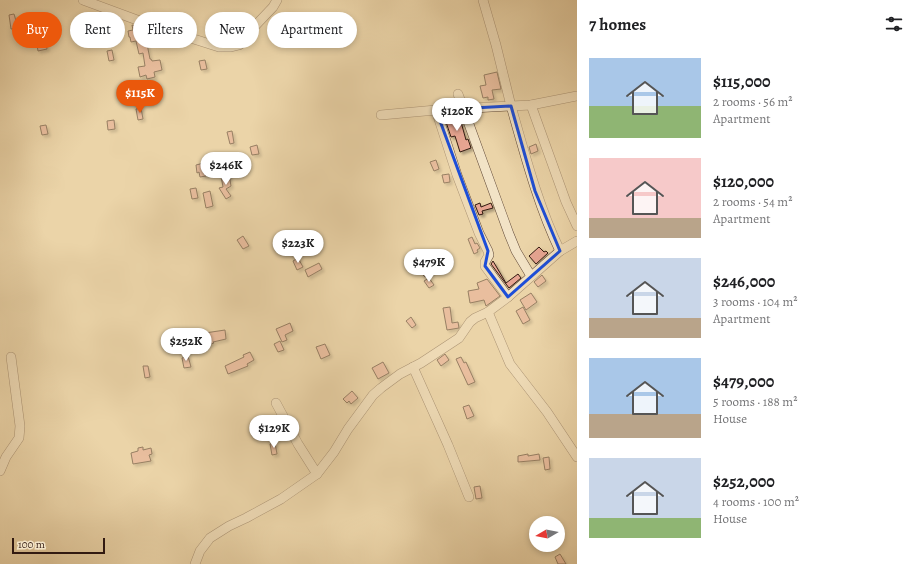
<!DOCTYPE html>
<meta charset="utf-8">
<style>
body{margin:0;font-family:Alegreya,serif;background:#f2f2f2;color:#202124;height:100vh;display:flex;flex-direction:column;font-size:15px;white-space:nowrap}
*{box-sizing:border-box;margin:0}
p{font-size:13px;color:#757577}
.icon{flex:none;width:22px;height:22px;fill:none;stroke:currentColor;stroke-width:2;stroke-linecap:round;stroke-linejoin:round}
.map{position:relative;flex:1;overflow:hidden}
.details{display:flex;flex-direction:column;background:#fff;width:340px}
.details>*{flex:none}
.hud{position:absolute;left:12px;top:12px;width:380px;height:36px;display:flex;gap:8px}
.needle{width:26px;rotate:260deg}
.buttons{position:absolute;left:529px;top:516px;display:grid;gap:8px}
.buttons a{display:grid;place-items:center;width:36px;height:36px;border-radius:50%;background:#fff;box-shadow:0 2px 6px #0003;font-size:20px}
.scale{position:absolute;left:12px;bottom:10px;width:93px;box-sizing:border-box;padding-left:4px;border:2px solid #321a11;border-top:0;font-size:11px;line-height:14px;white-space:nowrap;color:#321a11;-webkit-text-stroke:3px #f2e3c6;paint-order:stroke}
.price{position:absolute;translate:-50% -34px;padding:0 9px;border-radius:14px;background:#fff;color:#222;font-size:13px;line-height:26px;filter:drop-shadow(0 1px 2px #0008)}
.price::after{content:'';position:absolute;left:50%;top:24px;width:12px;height:9px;margin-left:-6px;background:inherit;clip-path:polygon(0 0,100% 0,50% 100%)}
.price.current{background:#ea580c;color:#fff}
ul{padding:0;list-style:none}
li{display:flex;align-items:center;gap:12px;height:100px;padding:0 12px}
li span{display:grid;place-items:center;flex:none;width:112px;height:80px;border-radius:0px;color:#555}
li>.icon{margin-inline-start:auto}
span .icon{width:48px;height:48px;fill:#fffc;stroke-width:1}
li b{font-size:17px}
h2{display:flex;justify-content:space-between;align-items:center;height:48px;padding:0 12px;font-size:17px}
.chip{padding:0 14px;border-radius:18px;background:#fff;box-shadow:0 2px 6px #0003;font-size:14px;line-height:36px}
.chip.current{background:#ea580c;color:#fff}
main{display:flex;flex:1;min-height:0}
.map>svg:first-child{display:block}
.building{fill:#e7a592;stroke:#321a11;filter:url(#shadow)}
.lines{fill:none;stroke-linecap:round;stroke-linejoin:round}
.minor-casing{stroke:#604837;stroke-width:10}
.minor{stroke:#f2e3c6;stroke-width:9}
.marked{fill:none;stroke:#1d4ed8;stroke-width:3;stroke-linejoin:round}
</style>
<main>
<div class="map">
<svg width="577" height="564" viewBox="0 0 577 564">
<defs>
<filter id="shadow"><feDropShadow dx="2.5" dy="2.5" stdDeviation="1" flood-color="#0004"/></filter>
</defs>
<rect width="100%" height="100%" fill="#ebd4a8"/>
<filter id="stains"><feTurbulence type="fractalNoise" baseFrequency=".005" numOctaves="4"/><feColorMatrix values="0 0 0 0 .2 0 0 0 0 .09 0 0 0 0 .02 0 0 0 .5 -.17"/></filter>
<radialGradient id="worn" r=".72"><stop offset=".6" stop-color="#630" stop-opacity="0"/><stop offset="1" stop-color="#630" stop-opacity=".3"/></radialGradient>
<g class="building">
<polygon points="14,14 16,21 29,19 30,26 11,29 9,15"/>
<polygon points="132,25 138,27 138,29 144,29 150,59 151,59 152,61 160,60 162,70 154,72 155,77 147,79 146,75 140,77 138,67 145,66 143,53 139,54 136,41 131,42 130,37 129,37 128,31 133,30"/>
<polygon points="46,43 47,49 38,51 37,45"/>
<polygon points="112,50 114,60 109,61 107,51"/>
<polygon points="205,60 207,69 201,70 199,61"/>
<polygon points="497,72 501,89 492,90 494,99 488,100 488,97 483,98 480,86 486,85 484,75"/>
<polygon points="141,108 143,119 138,120 136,109"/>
<polygon points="449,115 459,115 466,140 468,139 471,148 460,152 455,136 451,137 444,116"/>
<polygon points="114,120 115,129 108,130 107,121"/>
<polygon points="46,125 48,134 42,135 40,126"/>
<polygon points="232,131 234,143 230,144 227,132"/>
<polygon points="536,144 538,151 531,154 529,147"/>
<polygon points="257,145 259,154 252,155 250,147"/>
<polygon points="436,160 439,169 434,171 430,162"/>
<polygon points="204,163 206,176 200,177 199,172 197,173 196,165"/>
<polygon points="229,174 231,186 226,189 231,196 226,199 219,188 223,187 221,176"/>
<polygon points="449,174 450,182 444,183 442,175"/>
<polygon points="196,188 198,198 192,199 190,189"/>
<polygon points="210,191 213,206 206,208 203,193"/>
<polygon points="480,203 481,207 491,203 493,208 482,211 483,214 479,215 475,205"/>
<polygon points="243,236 249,246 243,249 237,240"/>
<polygon points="472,237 475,244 477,243 480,248 477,250 478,252 474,254 468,239"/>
<polygon points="539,247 544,252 546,251 548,253 536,264 529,256"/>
<polygon points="298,258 303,267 297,270 293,261"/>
<polygon points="493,261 506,283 518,274 521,278 509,288 491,264"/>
<polygon points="319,263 322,269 308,277 305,270"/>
<polygon points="429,266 433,271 425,277 421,273"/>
<polygon points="542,275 546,281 538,287 534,282"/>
<polygon points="429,278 434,285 429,288 424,281"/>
<polygon points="487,279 500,296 486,306 484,300 470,303 468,291 479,289 477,283"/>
<polygon points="531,293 537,302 526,310 520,300"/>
<polygon points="450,307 452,323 458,322 459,328 447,330 443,308"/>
<polygon points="523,307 530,320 523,324 516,311"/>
<polygon points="411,317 416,325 412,328 406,321"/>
<polygon points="290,323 293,331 285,335 287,340 282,342 276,329"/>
<polygon points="225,330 226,339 213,342 214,343 208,345 205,333"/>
<polygon points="280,341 284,350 278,352 274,344"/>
<polygon points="325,344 330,355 321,359 316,347"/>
<polygon points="250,352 254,360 247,364 248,366 228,374 225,366 244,357 243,355"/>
<polygon points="445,354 449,360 441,366 437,360"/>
<polygon points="188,356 191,367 184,368 182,358"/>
<polygon points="461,357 464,363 466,362 475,382 468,385 456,359"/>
<polygon points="383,362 389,373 378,379 372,368"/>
<polygon points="143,366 148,366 150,377 145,378"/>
<polygon points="352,391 358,398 351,404 349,401 347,403 343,399"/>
<polygon points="469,405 474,416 467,419 463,407"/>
<polygon points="257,420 259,435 252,436 251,426 253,426 252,421"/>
<polygon points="275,443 277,454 272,455 270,444"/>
<polygon points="143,447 143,450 151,448 152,454 149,455 151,461 133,464 131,453 138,451 138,448"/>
<polygon points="528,454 528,456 539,454 540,460 518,462 518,456"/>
<polygon points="549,457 550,469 545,470 543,458"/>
<polygon points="480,486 482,498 476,499 474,487"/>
<polygon points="560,554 566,564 558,564 555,557"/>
</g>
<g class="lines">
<g class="minor-casing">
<g id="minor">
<polyline points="83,0 156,27 219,47 231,47 239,45 245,41 253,28 273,7 277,0"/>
<polyline points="458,94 509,234 516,251 531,276"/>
<polyline points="531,105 566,202 577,226"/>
<polyline points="436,110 457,175 479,233 488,251 489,255 485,262 485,266 508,297"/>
<polyline points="381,115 436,110 511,106 496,45 483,0"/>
<path d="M560,251C538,205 525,155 511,106L531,105L577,96"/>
<polyline points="488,312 510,364 547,412 577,457"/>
<polyline points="413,367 448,445 469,497"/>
<polyline points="276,403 298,444 317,474"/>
<polyline points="0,471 6,457 19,438 20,426 11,357"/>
<polyline points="195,564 200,551 210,538 229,526 246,518 281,499 317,474 334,452 348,429 373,395 381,388 400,374 421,363 459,338 470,322 475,318 488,312 508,297 560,251 577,241"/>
</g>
</g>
<use href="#minor" class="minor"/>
</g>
<path d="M0 0H577V564H0ZM511,106L535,191L560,251L508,297L485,266L488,251L436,110Z" fill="#ebd4a8" fill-opacity=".55" fill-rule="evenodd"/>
<path class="marked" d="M511,106L535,191L560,251L508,297L485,266L488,251L436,110Z"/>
<rect width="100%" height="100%" filter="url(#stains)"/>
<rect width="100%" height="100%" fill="url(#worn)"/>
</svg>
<div class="buttons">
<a><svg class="needle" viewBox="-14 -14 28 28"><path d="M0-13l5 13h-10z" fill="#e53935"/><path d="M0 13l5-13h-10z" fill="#757577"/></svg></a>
</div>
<div class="scale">100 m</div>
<b class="price current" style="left:140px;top:114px">$115K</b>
<b class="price" style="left:457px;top:132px">$120K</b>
<b class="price" style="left:226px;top:186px">$246K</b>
<b class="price" style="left:298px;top:264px">$223K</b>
<b class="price" style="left:429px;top:283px">$479K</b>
<b class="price" style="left:186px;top:362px">$252K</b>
<b class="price" style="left:274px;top:449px">$129K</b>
<div class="hud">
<a class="chip current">Buy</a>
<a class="chip">Rent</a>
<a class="chip">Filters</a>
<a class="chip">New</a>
<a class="chip">Apartment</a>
</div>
</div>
<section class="details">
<h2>7 homes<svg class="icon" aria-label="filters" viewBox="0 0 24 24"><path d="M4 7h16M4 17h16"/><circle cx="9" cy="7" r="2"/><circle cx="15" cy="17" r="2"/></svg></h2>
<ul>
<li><span style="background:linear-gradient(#a9c7e8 60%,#8fb573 0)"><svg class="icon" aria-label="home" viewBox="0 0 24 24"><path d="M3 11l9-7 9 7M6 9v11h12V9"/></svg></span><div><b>$115,000</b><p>2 rooms · 56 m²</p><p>Apartment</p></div></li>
<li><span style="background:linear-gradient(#f6c9c9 75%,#b9a48a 0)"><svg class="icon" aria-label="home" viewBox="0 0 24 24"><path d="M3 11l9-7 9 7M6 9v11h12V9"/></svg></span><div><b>$120,000</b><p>2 rooms · 54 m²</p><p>Apartment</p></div></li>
<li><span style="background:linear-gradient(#c9d6e8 75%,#b9a48a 0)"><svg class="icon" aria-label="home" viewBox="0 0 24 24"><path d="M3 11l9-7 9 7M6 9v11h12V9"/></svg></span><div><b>$246,000</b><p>3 rooms · 104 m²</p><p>Apartment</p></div></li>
<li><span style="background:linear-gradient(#a9c7e8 70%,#b9a48a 0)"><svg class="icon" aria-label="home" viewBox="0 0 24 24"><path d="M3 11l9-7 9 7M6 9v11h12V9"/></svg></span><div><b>$479,000</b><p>5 rooms · 188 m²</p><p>House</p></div></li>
<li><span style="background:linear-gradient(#c9d6e8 75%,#8fb573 0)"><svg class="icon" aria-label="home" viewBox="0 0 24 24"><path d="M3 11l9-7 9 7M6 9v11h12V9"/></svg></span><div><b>$252,000</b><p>4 rooms · 100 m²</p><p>House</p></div></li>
</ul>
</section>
</main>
